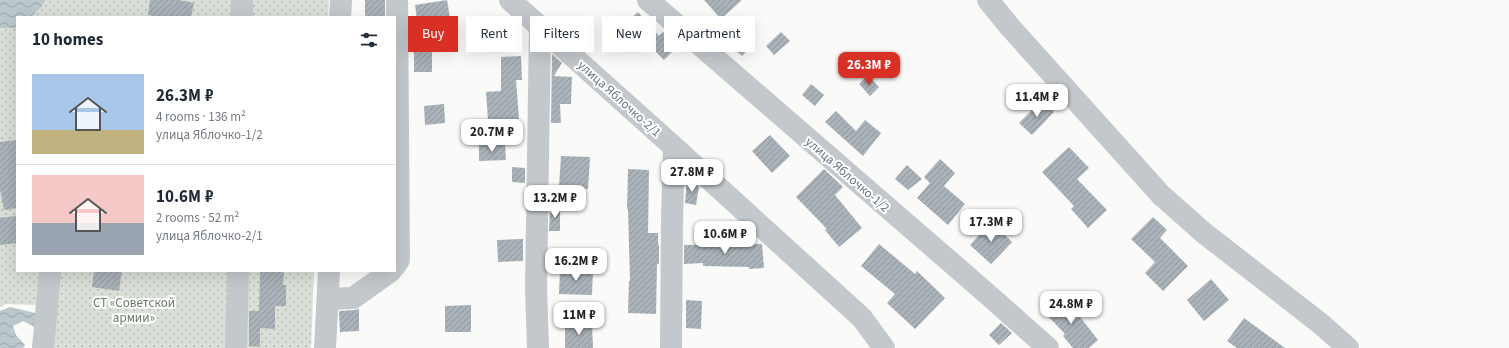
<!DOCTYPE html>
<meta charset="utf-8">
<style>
body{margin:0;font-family:"Source Sans 3",sans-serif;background:#f6f6f7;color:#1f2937;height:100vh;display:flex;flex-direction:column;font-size:15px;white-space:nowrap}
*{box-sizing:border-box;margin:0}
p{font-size:13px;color:#747a83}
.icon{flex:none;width:22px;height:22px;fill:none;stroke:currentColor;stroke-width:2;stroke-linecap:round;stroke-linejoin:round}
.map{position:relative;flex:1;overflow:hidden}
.sheet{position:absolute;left:16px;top:16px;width:380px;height:256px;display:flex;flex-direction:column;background:#fff;border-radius:0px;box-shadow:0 4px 16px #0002}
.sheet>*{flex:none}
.banner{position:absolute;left:408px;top:16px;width:380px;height:36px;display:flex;gap:8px}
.price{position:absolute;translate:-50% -34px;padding:0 9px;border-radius:8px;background:#fff;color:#222;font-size:13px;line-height:26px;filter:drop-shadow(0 1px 2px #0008)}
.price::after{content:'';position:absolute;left:50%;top:24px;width:12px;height:9px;margin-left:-6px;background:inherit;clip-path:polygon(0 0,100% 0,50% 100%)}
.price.selected{background:#d93025;color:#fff}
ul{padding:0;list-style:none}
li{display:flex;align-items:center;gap:12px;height:100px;padding:0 16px}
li+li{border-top:1px solid #e0e1e3}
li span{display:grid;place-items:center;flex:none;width:112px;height:80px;border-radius:0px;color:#555}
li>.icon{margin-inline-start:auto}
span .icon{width:48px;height:48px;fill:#fffc;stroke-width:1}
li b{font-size:17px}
h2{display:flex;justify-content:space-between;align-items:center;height:48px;padding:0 16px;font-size:17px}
.pill{padding:0 14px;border-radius:0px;background:#fff;box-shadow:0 4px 16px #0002;font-size:14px;line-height:36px}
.pill.selected{background:#d93025;color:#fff}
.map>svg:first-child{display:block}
.garden{fill:url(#garden-dots)}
.water{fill:url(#water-waves)}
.building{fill:url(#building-hatch)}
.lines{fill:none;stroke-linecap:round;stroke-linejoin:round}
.minor{stroke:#c3c8cc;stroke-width:22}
.labels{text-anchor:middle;stroke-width:4;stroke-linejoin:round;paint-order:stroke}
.street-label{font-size:13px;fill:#657683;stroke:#fff}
.park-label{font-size:13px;fill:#687a64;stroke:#fff}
</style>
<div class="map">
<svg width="1509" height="348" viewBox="0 0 1509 348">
<defs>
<pattern id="garden-dots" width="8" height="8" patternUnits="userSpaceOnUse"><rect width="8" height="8" fill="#dadfd7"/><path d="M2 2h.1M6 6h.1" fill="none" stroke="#b4b9b4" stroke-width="1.8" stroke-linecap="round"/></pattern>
<pattern id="water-waves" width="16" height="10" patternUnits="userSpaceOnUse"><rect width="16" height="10" fill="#bbc7cb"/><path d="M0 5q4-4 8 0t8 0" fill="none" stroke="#9ca6aa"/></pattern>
<pattern id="building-hatch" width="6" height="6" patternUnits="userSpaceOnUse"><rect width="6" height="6" fill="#aab3b9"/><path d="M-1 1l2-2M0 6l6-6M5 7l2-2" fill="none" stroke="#8e969c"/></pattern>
</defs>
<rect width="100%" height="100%" fill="#fafaf8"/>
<polygon class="garden" points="0,0 329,0 328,17 17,17 17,271 314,271 311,348 53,348 39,305 6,304 0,307"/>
<g class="water">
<polygon points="0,0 45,0 42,6 31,17 17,17 17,28 0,28"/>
<polygon points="10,307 35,313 37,328 23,321 13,326 16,335 25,345 23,348 0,348 0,311"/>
</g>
<g class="building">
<polygon points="150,0 179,0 194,3 191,17 160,17 148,15"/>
<rect x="365" y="0" width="20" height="17"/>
<polygon points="447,0 453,35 420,40 415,5"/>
<polygon points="704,0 742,0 721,19"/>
<polygon points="638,12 659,36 663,32 678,46 664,60 640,36 627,48 613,33"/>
<polygon points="737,31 753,44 742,56 727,43"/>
<polygon points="781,32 790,41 774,55 766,46"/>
<rect x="414" y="48" width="18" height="24"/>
<polygon points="552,54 562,63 554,76 572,77 571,104 560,104 561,123 551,123"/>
<polygon points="521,56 522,80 516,80 519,119 488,120 486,92 501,91 501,57"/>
<polygon points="868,75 879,87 870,96 859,84"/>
<polygon points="811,84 824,95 815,106 802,95"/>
<polygon points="1042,100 1054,112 1032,135 1019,123"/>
<polygon points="444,104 445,123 425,125 424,106"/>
<polygon points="836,111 856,131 865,120 881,133 863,156 825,122"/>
<polygon points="770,135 790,156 772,173 752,151"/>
<polygon points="17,140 17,208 4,210 0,189 0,142"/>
<polygon points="505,144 506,160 479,161 479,145"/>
<polygon points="1069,147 1089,168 1077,179 1107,210 1088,228 1071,209 1074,206 1042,172"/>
<polygon points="561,156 590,157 588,189 559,187"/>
<polygon points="940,159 955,173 944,186 965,204 948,225 917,198 930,183 924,177"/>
<polygon points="907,165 922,179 908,190 895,179"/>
<polygon points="512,167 525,168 525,183 512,182"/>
<polygon points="628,169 649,170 648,233 658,233 658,245 659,245 659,264 657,264 656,314 628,313 629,281 630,281 628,209 627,209"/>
<polygon points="824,169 843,187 835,195 862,228 839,247 825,230 827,229 796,197"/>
<polygon points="687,180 693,182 699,187 696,205 685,203"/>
<polygon points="560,207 560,231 549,231 550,208"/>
<polygon points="16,216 17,243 0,245 0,218"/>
<polygon points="1153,217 1167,230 1160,238 1188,266 1163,291 1145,273 1155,262 1131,239"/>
<polygon points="991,222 1012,242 991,264 970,245"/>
<polygon points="523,239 523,261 498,262 497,240"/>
<polygon points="762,244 764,268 749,269 749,267 703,266 703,263 684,264 684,245"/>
<polygon points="879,244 915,274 917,271 945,298 915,329 887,303 895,294 861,266"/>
<polygon points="560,269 593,270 592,295 559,294"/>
<polygon points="94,271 122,271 119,291 92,287"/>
<polygon points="260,271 284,271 283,285 286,285 286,306 275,306 275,329 260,328 260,347 249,346 249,311 259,311"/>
<polygon points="1211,279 1229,300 1204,321 1187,300"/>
<polygon points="1061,296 1077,313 1098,340 1089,348 1073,348 1063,336 1065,334 1044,312"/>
<polygon points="686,300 702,301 701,329 686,328"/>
<polygon points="471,305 471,332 445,332 445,306"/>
<polygon points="359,309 359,331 340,332 339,311 354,310"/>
<polygon points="1244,318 1285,348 1237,348 1227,341"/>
<polygon points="1001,323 1012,333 999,345 989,335"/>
<polygon points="592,324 593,348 565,348 565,325"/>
</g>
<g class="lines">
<g class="minor">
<polyline points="510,0 674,147 862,318 884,348"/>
<polyline points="648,0 985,292 1048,348"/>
<polyline points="988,0 1010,27 1161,195 1204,233 1321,324 1348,348"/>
<polyline points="242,17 242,0"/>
<polyline points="340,17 341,0"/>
<polyline points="395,266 399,260 397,0"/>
<polyline points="328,299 353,298 391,271"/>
<polyline points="43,348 50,271"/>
<polyline points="236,348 238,271"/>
<polyline points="325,348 329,271"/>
<polyline points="538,348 536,289 540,26"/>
<polyline points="671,348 672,221 674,147"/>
</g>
</g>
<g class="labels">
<g class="street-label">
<text transform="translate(620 98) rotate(42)" y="5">улица Яблочко-2/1</text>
<text transform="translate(848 174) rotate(41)" y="5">улица Яблочко-1/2</text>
</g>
<g class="park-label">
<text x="134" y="307">СТ «Советской<tspan x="134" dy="15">армии»</tspan></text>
</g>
</g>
</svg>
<b class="price selected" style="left:869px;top:86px">26.3M ₽</b>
<b class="price" style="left:1037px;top:118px">11.4M ₽</b>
<b class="price" style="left:492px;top:153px">20.7M ₽</b>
<b class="price" style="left:692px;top:193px">27.8M ₽</b>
<b class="price" style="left:555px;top:219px">13.2M ₽</b>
<b class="price" style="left:991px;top:243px">17.3M ₽</b>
<b class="price" style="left:725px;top:255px">10.6M ₽</b>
<b class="price" style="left:576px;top:282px">16.2M ₽</b>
<b class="price" style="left:1071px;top:325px">24.8M ₽</b>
<b class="price" style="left:579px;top:336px">11M ₽</b>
<div class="banner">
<a class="pill selected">Buy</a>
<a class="pill">Rent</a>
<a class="pill">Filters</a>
<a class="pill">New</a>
<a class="pill">Apartment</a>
</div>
<section class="sheet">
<h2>10 homes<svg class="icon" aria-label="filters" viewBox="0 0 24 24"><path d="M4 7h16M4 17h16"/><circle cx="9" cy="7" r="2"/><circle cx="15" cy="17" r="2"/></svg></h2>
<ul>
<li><span style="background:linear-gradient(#a9c7e8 70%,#c2b280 0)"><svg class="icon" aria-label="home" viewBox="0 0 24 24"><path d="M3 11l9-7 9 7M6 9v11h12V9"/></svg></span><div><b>26.3M ₽</b><p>4 rooms · 136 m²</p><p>улица Яблочко-1/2</p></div></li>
<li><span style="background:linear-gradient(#f6c9c9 60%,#9aa5b1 0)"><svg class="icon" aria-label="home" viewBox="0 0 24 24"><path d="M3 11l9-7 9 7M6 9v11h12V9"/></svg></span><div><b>10.6M ₽</b><p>2 rooms · 52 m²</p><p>улица Яблочко-2/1</p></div></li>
</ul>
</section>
</div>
